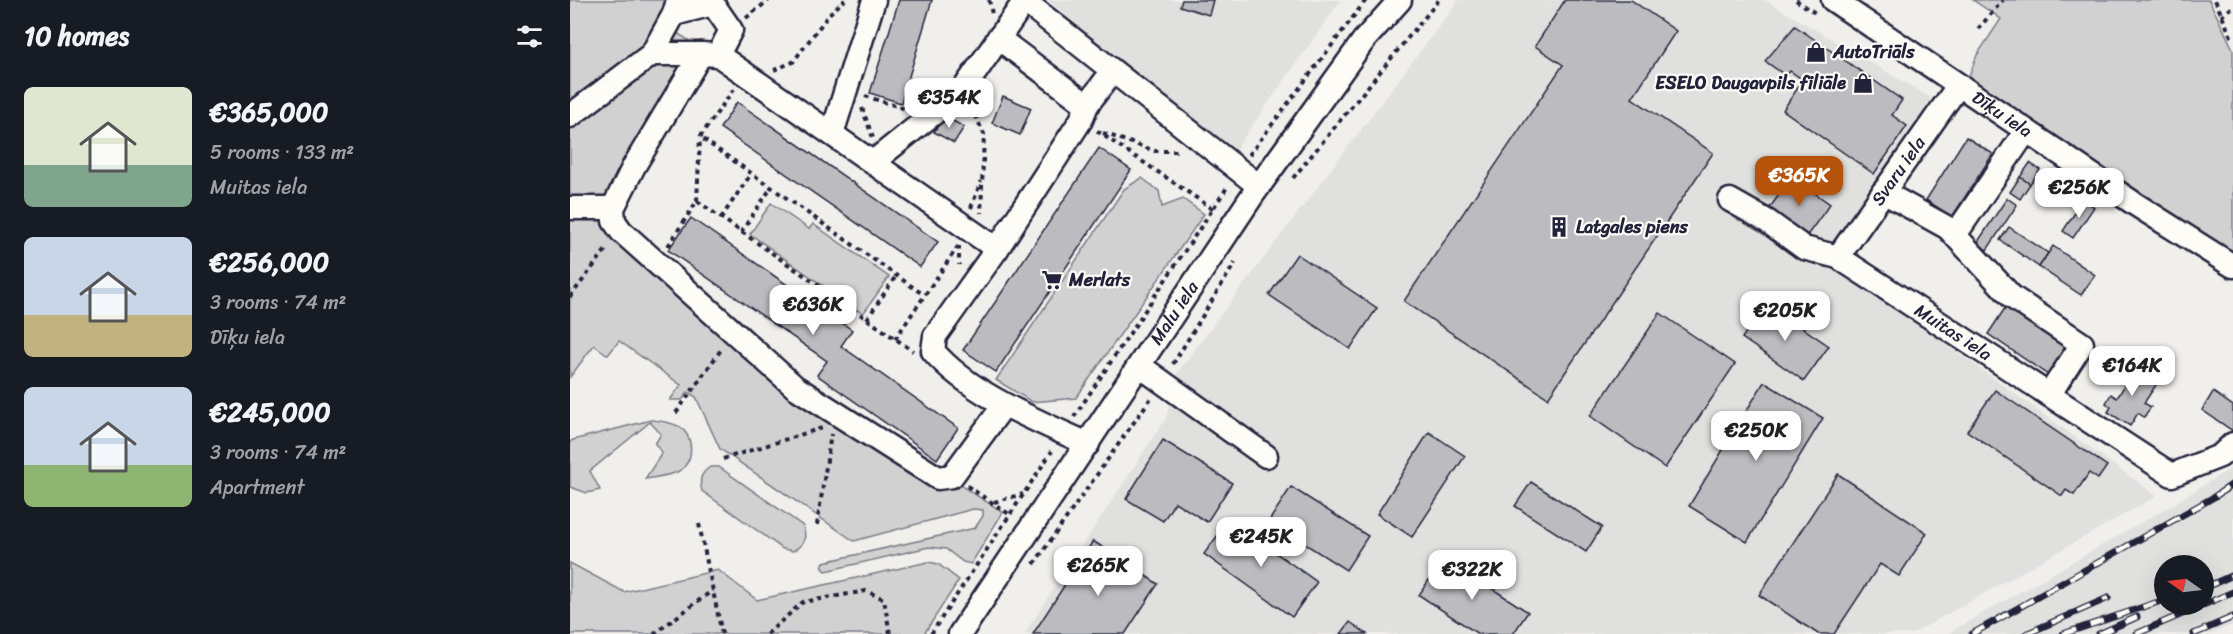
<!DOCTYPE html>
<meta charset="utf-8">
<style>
body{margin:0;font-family:Sriracha,sans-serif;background:#20242c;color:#f1f3f6;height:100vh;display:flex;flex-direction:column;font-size:22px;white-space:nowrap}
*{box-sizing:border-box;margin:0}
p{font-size:20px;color:#9ea1a6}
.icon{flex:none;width:33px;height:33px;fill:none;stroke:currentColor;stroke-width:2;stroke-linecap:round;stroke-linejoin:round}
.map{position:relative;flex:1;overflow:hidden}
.drawer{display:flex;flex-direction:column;background:#171b24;width:570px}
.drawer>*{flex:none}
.needle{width:39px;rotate:284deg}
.tools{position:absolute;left:1584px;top:555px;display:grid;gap:12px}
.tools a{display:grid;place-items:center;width:60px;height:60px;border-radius:50%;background:#171b24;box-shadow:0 6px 24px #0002;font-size:30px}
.price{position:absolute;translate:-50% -51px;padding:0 14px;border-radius:12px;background:#fff;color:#222;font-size:20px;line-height:39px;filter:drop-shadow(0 2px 3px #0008)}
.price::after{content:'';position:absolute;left:50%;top:36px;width:18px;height:14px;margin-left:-9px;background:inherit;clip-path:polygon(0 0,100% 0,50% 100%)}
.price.active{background:#b45309;color:#fff}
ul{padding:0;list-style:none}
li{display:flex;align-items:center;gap:18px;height:150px;padding:0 24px}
li span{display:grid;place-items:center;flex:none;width:168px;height:120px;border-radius:9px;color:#555}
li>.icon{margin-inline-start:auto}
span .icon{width:72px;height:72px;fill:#fffc;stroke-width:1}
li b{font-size:26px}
h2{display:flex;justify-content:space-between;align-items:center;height:72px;padding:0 24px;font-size:26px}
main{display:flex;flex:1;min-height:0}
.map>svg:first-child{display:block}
.built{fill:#e0e0df;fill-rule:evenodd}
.green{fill:#d2d1d1;stroke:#7a7a86;stroke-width:1.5}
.building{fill:#bcbcc0;stroke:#22223b;stroke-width:1.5}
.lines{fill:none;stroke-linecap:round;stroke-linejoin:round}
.minor-casing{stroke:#22223b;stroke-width:27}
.path{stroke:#22223b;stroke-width:4;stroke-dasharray:4.5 4.5;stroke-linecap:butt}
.minor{stroke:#fdfcf7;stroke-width:22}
.rail-casing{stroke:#22223b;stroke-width:7}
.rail{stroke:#fdfcf7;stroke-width:4.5;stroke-dasharray:14;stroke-linecap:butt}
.labels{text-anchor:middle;stroke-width:4.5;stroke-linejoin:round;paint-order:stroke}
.poi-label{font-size:18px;font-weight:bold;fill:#22223b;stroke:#fdfcf7;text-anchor:start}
.street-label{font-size:18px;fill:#22223b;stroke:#fdfcf7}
</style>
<main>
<section class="drawer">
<h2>10 homes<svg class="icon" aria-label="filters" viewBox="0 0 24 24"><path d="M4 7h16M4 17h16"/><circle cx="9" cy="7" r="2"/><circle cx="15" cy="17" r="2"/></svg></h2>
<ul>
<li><span style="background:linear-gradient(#dfe7d0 65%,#7fa58c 0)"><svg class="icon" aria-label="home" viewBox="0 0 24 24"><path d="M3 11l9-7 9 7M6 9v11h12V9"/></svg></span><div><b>€365,000</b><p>5 rooms · 133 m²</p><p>Muitas iela</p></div></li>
<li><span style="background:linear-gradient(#c9d6e8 65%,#c2b280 0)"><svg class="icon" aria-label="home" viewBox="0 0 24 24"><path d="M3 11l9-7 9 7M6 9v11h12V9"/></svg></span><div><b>€256,000</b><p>3 rooms · 74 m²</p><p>Dīķu iela</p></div></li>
<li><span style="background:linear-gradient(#c9d6e8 65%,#8fb573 0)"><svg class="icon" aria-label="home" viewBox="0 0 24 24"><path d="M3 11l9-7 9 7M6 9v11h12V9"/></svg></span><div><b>€245,000</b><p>3 rooms · 74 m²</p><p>Apartment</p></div></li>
</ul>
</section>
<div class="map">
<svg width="1663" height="634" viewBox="0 0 1663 634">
<rect width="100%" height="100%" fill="#f0efec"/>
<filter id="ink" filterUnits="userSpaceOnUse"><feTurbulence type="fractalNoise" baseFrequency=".0167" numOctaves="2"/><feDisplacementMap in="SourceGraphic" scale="12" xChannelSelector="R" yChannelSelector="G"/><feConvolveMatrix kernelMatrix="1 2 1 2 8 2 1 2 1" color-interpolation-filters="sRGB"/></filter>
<g filter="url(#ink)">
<g class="built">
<polygon points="477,0 771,0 665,150 653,146"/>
<polygon points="889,0 1195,0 1361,98 1270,268 1587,496 1342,634 454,634 596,418 607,373"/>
<path d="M1663,467V625L1641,634H1377L1595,509ZM1594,566H1634V604H1594Z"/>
</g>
<g class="green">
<polygon points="0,0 99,0 93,24 126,45 34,222 361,487 376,489 387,483 433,512 401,564 393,562 376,549 359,547 256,571 252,567 254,562 405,528 413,516 413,510 403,509 284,541 150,449 126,397 118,392 112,400 100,400 111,385 49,341 38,355 24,345 0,377"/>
<polygon points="1403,0 1639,0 1663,49 1663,256 1398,79 1407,55 1431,19"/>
<polygon points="572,178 589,191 592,207 613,199 634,214 506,398 462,402 426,380 554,189"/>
<polygon points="201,203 239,229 243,224 319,277 293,314 180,234"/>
<path d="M81,420C90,421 100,422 108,426C125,435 125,464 107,472C98,476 85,477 75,479L92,453L85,444L91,434L80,422L20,471L30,490L17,493L0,487V442L3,440Z"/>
<path d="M140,467H149L233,526C237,538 235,544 223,551L213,549L132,491C129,480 130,474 140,467Z"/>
<polygon points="358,562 368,564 389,580 354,634 0,634 0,563 54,592 148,570 187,600"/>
</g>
<g class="building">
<polygon points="329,0 362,0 331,103 300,93"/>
<polygon points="612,0 643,0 639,15 610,6"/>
<polygon points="995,0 1061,0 1106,31 1062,98 1143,153 978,398 834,301 993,65 965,46"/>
<polygon points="1225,26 1332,100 1322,115 1337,126 1304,174 1213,110 1233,80 1220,71 1216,76 1195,61"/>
<polygon points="433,96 461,108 450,135 422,123"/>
<polygon points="167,102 368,242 350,267 150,128"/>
<polygon points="374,116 394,127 384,143 364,132"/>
<polygon points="1396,137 1423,154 1382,217 1356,200"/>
<polygon points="529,148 561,170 426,372 393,350"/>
<polygon points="1460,163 1470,170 1460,184 1450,177"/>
<polygon points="1222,177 1260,204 1236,237 1198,210"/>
<polygon points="1450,177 1460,184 1450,199 1440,192"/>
<polygon points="1437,198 1447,205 1417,250 1407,243"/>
<polygon points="1514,199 1524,207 1503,238 1493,231"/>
<polygon points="121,218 282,330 271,346 388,428 367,459 247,375 257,361 98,250"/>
<polygon points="1439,227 1478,253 1469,267 1430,240"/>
<polygon points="1483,246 1525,275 1511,295 1469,267"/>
<polygon points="727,254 807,308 780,349 699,295"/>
<polygon points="1196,303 1259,346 1234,381 1172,338"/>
<polygon points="1437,305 1501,348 1481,377 1418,334"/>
<polygon points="1090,313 1165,364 1095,468 1020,416"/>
<polygon points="1556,368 1563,373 1566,368 1588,382 1574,403 1581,407 1574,417 1568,413 1560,426 1538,412 1541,407 1536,403 1541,394 1547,398 1558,380 1551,376"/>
<polygon points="1194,382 1253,418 1177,542 1119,506"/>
<polygon points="1425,390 1537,466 1528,479 1519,473 1504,495 1496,490 1492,496 1397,431"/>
<polygon points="1643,392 1663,406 1663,431 1632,410"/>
<polygon points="859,432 895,456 842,537 807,514"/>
<polygon points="593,440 662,483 637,522 605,502 593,521 556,499"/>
<polygon points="1268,474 1357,533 1329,576 1310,564 1264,634 1248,634 1189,595"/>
<polygon points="961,482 1032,527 1016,552 945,506"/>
<polygon points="721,487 798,536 776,570 699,521"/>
<polygon points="659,520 747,582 722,617 634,554"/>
<polygon points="523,541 588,584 555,634 463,634"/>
<polygon points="874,557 958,612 943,634 908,634 849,595"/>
<polygon points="780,622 797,634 771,634"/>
</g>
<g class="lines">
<g class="minor-casing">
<g id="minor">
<polyline points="453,0 689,186"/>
<path id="s1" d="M1263,0L1565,204L1663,266"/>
<polyline points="104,14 143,4 161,30 148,55"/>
<polyline points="428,38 517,105"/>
<polyline points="82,54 131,54"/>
<polyline points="0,116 82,54 104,14 108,0"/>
<polyline points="262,134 304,0"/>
<polyline points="303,162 393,90 454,2"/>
<polyline points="1313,192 1378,228 1442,297 1512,344 1479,395"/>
<path id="s2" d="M1160,200L1197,221L1234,248L1268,257L1602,475L1650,456L1663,444"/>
<polyline points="0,208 43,208"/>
<polyline points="1385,235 1456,131"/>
<polyline points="427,249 148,55 131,54 64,166 43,208 44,221 51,231 225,387 368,478 382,476 434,405"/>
<path id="s3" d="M1268,257L1388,86"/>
<polyline points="570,366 696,456"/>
<path d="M518,444C466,420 401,395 363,351L365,336L427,249L511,120L517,105L541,73"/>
<path id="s4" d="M390,634L684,193L794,40L830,0"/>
</g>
</g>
<g class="path">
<polyline points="419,0 422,14"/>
<polyline points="1226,0 1245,13"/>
<polyline points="1645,0 1663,41"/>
<polyline points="1651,16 1663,7"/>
<polyline points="176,18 199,0"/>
<polyline points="1408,29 1433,0"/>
<polyline points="204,70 223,62 260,13 275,0"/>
<polyline points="164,89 130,137 354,295"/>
<polyline points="295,96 336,109"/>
<polyline points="401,107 414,134 411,213"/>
<polyline points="292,108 303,138"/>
<polyline points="527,131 643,209"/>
<polyline points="533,133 585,151 609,151"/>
<polyline points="679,155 796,0"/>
<polyline points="723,178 869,0"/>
<polyline points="127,201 130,138"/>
<polyline points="401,208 411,181"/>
<polyline points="151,218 181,174"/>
<polyline points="171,232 201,188"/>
<polyline points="98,246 127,201 343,351"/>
<polyline points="389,246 389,265"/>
<polyline points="0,297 38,247"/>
<polyline points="297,319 326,276"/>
<polyline points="325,339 389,245"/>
<polyline points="603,364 665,263"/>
<polyline points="106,413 153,347"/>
<polyline points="504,417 658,186"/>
<polyline points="153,459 252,428"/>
<polyline points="397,486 439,514"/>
<polyline points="424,502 453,494"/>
<polyline points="129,524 152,634"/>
<polyline points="247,525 261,434"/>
<polyline points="464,564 581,398"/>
<polyline points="84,634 143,590"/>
<polyline points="197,634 233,602 296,591 314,599 320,634"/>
<polyline points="361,634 482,451"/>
</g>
<use href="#minor" class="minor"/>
<g class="rail-casing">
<g id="rail">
<polyline points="1634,588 1663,575"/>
<polyline points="1402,634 1644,497 1663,484"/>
<polyline points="1456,634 1538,598"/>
<polyline points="1493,634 1594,600"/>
<polyline points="1529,634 1567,617"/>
<polyline points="1566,634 1663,592"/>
<polyline points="1624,634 1663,617"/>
</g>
</g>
<use href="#rail" class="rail"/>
</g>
</g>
<defs>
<g id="shop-bare" transform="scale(1.62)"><path d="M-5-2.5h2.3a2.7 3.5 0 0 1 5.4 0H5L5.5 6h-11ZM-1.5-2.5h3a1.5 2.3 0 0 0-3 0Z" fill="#22223b" stroke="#fdfcf7" stroke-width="2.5" paint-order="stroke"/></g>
<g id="building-bare" transform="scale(1.62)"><path d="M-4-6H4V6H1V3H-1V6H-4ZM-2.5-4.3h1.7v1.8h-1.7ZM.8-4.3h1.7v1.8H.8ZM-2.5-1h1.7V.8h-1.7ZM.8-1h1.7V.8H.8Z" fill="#22223b" stroke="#fdfcf7" stroke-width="2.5" paint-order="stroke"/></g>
<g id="supermarket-bare" transform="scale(1.62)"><path d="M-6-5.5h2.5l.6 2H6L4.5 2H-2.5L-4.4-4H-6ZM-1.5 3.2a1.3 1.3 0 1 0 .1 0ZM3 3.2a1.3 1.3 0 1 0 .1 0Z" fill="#22223b" stroke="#fdfcf7" stroke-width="2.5" paint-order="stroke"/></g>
</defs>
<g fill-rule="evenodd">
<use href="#shop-bare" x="1246" y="52"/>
<use href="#shop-bare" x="1293" y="83"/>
<use href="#building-bare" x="989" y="227"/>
<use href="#supermarket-bare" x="482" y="280"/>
</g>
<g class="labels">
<g class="poi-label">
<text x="1263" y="58">AutoTriāls</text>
<text x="1276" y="89" text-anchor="end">ESELO Daugavpils filiāle</text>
<text x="1006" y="233">Latgales piens</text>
<text x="499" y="286">Merlats</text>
</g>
<g class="street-label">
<text dy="6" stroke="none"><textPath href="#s1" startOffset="204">Dīķu iela</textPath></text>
<text dy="6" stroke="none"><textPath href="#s3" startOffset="105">Svaru iela</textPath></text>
<text dy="6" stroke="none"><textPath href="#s4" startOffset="386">Malu iela</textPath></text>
<text dy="6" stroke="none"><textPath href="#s2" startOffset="261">Muitas iela</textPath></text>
</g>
</g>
</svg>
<div class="tools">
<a><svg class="needle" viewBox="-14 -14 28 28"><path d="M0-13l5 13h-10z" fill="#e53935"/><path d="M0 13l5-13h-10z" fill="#9ea1a6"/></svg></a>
</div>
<b class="price" style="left:379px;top:129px">€354K</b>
<b class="price active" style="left:1229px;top:207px">€365K</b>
<b class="price" style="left:1509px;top:219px">€256K</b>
<b class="price" style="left:243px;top:336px">€636K</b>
<b class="price" style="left:1215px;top:342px">€205K</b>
<b class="price" style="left:1562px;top:397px">€164K</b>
<b class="price" style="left:1186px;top:462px">€250K</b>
<b class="price" style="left:691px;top:568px">€245K</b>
<b class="price" style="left:528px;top:597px">€265K</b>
<b class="price" style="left:902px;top:601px">€322K</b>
</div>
</main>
